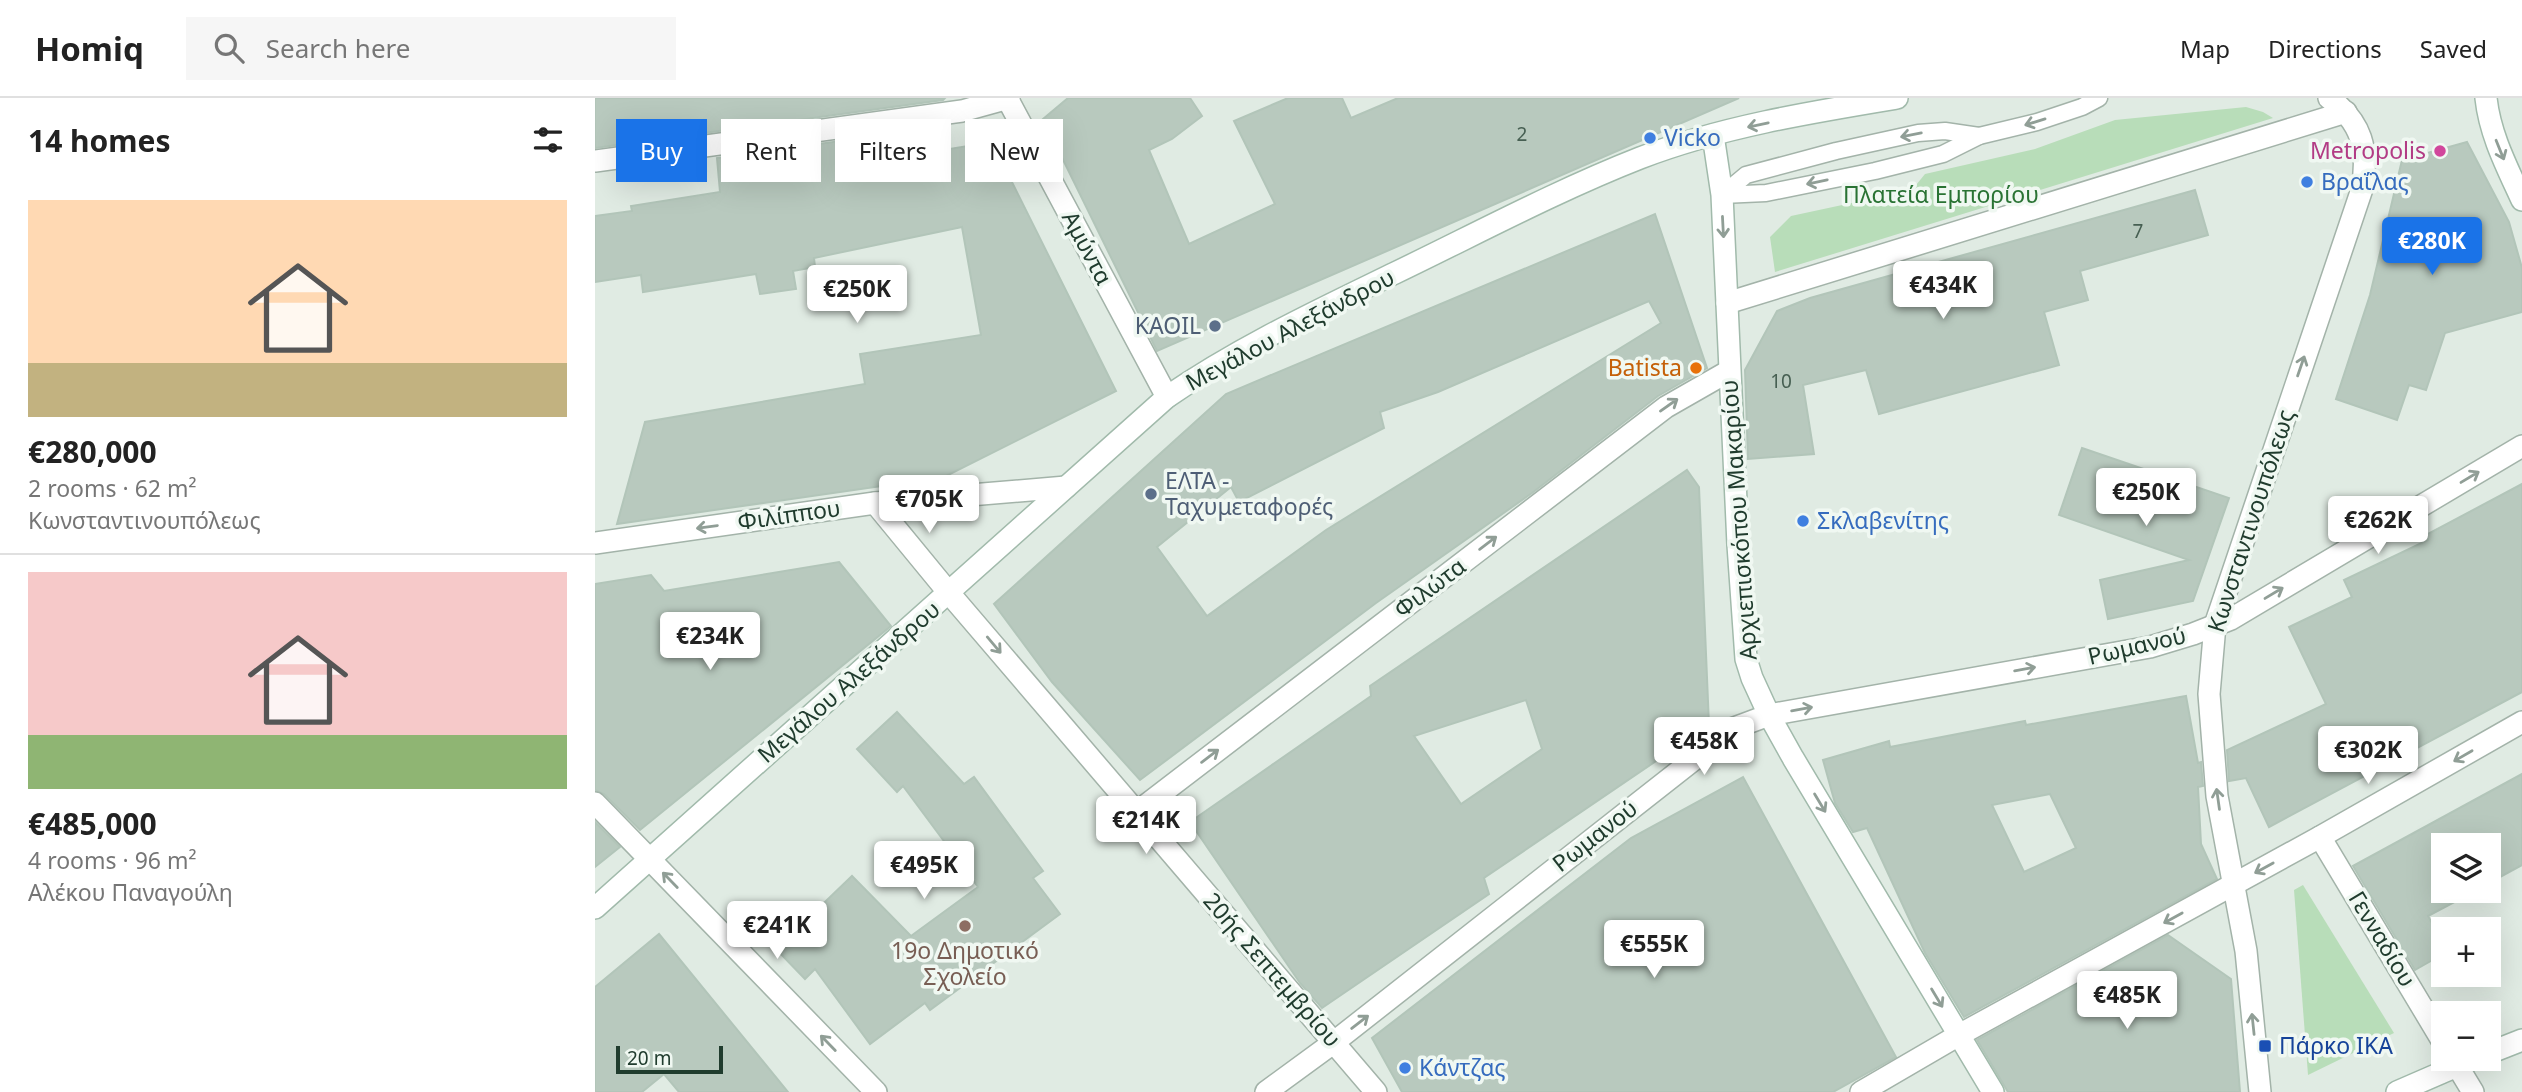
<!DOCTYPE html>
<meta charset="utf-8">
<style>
body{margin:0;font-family:"Noto Sans",sans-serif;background:#f6f6f6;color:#222;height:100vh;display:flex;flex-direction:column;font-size:26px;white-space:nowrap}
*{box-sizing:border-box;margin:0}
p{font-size:23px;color:#767676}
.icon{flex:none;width:38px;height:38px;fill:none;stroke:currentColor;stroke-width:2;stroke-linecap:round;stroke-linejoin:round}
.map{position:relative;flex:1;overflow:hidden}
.drawer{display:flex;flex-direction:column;background:#fff;width:595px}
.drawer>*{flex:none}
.guide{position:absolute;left:21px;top:21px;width:665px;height:63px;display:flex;gap:14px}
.tools{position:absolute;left:1836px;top:735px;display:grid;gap:14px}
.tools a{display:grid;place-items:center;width:70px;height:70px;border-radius:0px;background:#fff;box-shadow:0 7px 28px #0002;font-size:35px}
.scale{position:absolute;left:21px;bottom:18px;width:107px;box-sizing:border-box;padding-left:7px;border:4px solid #203c2e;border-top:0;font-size:19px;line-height:24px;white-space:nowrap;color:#203c2e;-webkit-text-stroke:5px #f0f8f2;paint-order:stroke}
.price{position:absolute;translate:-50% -60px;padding:0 16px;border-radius:7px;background:#fff;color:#222;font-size:23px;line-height:46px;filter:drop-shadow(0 2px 4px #0008)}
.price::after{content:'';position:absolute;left:50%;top:42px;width:21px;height:16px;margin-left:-10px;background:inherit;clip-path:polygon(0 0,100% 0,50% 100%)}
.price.selected{background:#1a73e8;color:#fff}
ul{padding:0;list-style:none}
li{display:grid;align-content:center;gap:14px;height:371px;padding:0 28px}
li+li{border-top:2px solid #e0e0e0}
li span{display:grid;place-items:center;height:217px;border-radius:0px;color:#555}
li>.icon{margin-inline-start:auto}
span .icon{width:126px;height:126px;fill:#fffc;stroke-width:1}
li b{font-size:30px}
h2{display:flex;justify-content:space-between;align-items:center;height:84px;padding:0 28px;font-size:30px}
.tag{padding:0 24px;border-radius:0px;background:#fff;box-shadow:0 7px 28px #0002;font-size:24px;line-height:63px}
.tag.selected{background:#1a73e8;color:#fff}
header{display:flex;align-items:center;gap:42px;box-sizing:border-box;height:98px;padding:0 35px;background:#fff;border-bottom:2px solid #e0e0e0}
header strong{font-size:33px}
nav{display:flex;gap:38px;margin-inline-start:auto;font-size:24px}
.search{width:490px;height:63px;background:#f6f6f6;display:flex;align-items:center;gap:18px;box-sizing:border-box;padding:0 24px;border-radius:0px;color:#767676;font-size:26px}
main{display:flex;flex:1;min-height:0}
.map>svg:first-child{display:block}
.green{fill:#b8ddb9}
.building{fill:#b8c9be;stroke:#b2c5b9;stroke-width:2;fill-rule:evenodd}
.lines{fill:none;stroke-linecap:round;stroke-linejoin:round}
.service-casing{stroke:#a3b3a9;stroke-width:19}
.pedestrian-casing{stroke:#a3b3a9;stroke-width:24}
.minor-casing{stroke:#a3b3a9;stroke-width:24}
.tertiary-casing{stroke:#a3b3a9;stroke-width:24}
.secondary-casing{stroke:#a1baab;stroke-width:24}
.service{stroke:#fff;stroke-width:16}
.pedestrian{stroke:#fff;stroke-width:21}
.minor{stroke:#fff;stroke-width:21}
.tertiary{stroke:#fff;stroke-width:21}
.secondary{stroke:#fff;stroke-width:21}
.oneway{stroke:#909e96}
.shop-dot{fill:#3f7fe0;stroke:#f0f8f2;stroke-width:2.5}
.hotel-dot{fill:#d1479c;stroke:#f0f8f2;stroke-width:2.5}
.service-dot{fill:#5c6f8a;stroke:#f0f8f2;stroke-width:2.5}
.food-dot{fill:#e8710a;stroke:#f0f8f2;stroke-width:2.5}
.education-dot{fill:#8d6e63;stroke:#f0f8f2;stroke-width:2.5}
.transit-dot{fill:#1a4fb4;stroke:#f0f8f2;stroke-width:2.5}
.labels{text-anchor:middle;stroke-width:7;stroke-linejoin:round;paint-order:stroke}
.number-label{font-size:19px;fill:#465f52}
.shop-label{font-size:23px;fill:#366cbe;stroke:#f0f8f2;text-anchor:start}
.hotel-label{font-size:23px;fill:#b23c85;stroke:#f0f8f2;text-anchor:end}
.park-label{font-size:23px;fill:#2a7334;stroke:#f0f8f2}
.street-label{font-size:23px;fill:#203c2e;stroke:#f0f8f2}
.service-label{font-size:23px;fill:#4e5e75;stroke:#f0f8f2;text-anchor:end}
.food-label{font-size:23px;fill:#c56008;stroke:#f0f8f2;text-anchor:end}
.education-label{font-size:23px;fill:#785e54;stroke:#f0f8f2}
.transit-label{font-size:23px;fill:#164399;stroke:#f0f8f2;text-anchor:start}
</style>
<header>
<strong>Homiq</strong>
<div class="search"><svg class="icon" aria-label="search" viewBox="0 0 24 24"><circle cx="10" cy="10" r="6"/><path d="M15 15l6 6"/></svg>Search here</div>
<nav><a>Map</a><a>Directions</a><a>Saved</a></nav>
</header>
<main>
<section class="drawer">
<h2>14 homes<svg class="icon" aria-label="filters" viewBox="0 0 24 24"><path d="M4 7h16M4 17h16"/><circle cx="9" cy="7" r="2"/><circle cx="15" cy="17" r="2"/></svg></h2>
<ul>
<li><span style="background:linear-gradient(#ffd9b3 75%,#c2b280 0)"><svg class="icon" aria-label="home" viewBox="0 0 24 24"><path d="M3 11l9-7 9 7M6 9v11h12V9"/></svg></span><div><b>€280,000</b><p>2 rooms · 62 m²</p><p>Κωνσταντινουπόλεως</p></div></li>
<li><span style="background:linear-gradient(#f6c9c9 75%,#8fb573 0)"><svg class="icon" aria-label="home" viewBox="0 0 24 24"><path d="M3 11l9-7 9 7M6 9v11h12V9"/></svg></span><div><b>€485,000</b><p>4 rooms · 96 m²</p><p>Αλέκου Παναγούλη</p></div></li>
</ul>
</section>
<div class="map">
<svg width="1927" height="994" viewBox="0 0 1927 994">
<rect width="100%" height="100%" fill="#e0ebe3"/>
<g class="green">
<polygon points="1651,9 1668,14 1678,20 1180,174 1175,139 1196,118 1317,92 1330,76 1440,51 1520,22"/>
<polygon points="1708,787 1799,935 1713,977 1699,792"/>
</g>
<g class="building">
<polygon points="0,0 350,0 348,2 0,50"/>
<polygon points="473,0 595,0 607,18 577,41 554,52 594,146 680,106 639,23 693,0 747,0 756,20 803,0 1144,0 562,253 448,21"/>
<polygon points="333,31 318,57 397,44 521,293 349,379 22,426 50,324 270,286 265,256 386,237 367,129 219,160 220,169 198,173 201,191 165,196 161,176 48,194 46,177 0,184 0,118 37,113 36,108 125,94 122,60"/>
<polygon points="1872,44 1914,124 1927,170 1927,214 1850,235 1831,292 1814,287 1802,322 1741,301 1775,197 1807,62"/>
<polygon points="1600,92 1613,137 1485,173 1493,202 1449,214 1464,267 1284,316 1271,272 1208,287 1219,356 1153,361 1150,272 1182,213 1215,200"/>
<path d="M1060,116L1112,270L1063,298L937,395L781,505L545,682L457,584L399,506L631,296ZM1054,203L1066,225L731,432L612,518L562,449L636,389L644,404L789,330L785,314L843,294Z"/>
<polygon points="1487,350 1634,400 1598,503 1513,521 1505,482 1594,462 1464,417"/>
<path d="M1092,372L1104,389L1114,627L889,780L894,796L727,910L705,885L595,724L776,598L775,588ZM931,602L947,651L866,706L819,638Z"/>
<polygon points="1927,386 1927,594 1674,729 1651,680 1634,683 1632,652 1731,606 1694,529 1757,499 1749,482 1833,442 1831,437"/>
<polygon points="244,464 296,528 45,732 9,696 0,692 0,486 56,477 69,493"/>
<path d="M1591,598L1603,665L1606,664L1608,688L1603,689L1606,746L1622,781L1369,919L1330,855L1272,730L1258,734L1240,705L1228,662L1294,643L1295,649L1430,623L1431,627ZM1455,696L1481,750L1429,774L1397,707Z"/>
<polygon points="302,614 369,686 379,679 448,773 438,780 465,816 335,912 330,905 275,946 220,871 210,881 181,851 257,778 316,838 383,789 308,688 302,694 262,651"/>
<polygon points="1927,676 1927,767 1894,785 1894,747 1848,747 1848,793 1880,793 1833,818 1848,845 1848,856 1820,872 1758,768"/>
<polygon points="1148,679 1301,959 1238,994 807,994 777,940 1036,740"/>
<polygon points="0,724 25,749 0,769"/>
<polygon points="64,836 193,994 84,994 69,976 47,994 0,994 0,889"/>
<polygon points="1573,837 1636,881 1645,994 1413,994 1382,942"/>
</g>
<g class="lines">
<g class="service-casing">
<g id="service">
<polyline points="1127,97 1171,95 1280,73 1348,56 1384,38 1442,24 1487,9 1504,0"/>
<polyline points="1127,97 1151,77 1241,53 1323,35 1350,33 1384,38"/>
</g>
</g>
<g class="pedestrian-casing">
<polyline id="pedestrian" points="1132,205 1751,14"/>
</g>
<g class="minor-casing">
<g id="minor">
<polyline points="412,0 572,299"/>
<polyline points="0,63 367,13 414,0"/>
<polyline points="280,405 354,495 781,994"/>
<polyline points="0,445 280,405 471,389"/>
<polyline points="0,705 281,994"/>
<polyline points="542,714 1071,309 1134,273"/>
<polyline points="1725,739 1848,944"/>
<polyline points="1858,961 1878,994"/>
<polyline points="671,994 738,945 1139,630 1174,617 1555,549 1598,536 1636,521 1927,348"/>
<polyline points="1266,994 1364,937 1725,739 1927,624"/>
</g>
</g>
<g class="tertiary-casing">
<path id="tertiary" d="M1665,994L1651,853L1622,698L1614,596L1620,527L1767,91C1774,52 1767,24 1734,0"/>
</g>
<g class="secondary-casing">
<g id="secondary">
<path d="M1891,0C1895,37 1912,69 1927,102"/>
<polyline points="1118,37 1127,97 1143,447 1151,561 1157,580 1174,617 1198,660 1398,994"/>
<path d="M0,810L572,299C643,250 722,213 800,175C881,136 961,93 1045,60C1125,29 1217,14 1302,0"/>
<polyline points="1894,955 1927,942"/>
<polyline points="1802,994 1878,961"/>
</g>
</g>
<use href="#service" class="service"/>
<use href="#pedestrian" class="pedestrian"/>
<use href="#minor" class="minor"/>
<use href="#tertiary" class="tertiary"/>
<use href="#secondary" class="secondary"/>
</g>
<defs><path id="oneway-shaft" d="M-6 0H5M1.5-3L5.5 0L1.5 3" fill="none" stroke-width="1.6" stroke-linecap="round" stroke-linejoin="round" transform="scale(1.75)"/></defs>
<g class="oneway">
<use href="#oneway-shaft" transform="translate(1440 24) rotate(163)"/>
<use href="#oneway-shaft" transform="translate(1163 27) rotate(168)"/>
<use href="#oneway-shaft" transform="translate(1316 37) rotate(169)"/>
<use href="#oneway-shaft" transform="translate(1905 52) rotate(68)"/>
<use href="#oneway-shaft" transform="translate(1222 84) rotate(168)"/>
<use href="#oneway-shaft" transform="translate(1128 129) rotate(87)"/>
<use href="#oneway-shaft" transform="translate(1706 268) rotate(-71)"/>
<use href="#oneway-shaft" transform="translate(1074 307) rotate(-35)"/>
<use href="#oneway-shaft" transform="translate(1875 379) rotate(-31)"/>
<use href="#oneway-shaft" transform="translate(112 429) rotate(172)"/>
<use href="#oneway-shaft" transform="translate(893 445) rotate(-37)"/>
<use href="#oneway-shaft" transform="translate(1679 495) rotate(-31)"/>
<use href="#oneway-shaft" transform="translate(399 547) rotate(50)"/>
<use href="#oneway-shaft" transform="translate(1430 571) rotate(-10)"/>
<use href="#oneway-shaft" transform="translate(1207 611) rotate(-10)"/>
<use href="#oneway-shaft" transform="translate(615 658) rotate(-37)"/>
<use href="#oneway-shaft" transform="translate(1868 658) rotate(150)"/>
<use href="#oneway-shaft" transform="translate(1623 701) rotate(-98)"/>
<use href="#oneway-shaft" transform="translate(1225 705) rotate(59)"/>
<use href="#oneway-shaft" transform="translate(1669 770) rotate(151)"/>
<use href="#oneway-shaft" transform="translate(75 782) rotate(-134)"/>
<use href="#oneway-shaft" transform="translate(1578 820) rotate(151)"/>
<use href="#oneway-shaft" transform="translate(1342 900) rotate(59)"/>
<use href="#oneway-shaft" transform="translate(765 924) rotate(-38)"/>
<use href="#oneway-shaft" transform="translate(1658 926) rotate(-96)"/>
<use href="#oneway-shaft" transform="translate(233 945) rotate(-134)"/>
</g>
<g class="shop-dot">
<circle cx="1055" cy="40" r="7"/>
<circle cx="1712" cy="84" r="7"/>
<circle cx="1208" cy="423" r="7"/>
<circle cx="810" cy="970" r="7"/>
</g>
<circle class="hotel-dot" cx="1845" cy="53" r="7"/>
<g class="service-dot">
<circle cx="620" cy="228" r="7"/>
<circle cx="556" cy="396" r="7"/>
</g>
<circle class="food-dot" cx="1101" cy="270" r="7"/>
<circle class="education-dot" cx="370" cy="828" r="7"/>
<rect class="transit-dot" x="1663" y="941" width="14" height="14" rx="3.5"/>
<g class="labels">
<g class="number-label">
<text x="927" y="43">2</text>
<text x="1543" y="140">7</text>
<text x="1186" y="290">10</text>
</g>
<g class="shop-label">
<text x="1069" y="48">Vicko</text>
<text x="1726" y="92">Βραΐλας</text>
<text x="1222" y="431">Σκλαβενίτης</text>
<text x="824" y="978">Κάντζας</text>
</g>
<g class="hotel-label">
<text x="1831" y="61">Metropolis</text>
</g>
<g class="park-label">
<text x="1346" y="105">Πλατεία Εμπορίου</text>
</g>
<g class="street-label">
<text transform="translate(492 150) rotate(62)" y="8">Αμύντα</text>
<text transform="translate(695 232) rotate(-28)" y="8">Μεγάλου Αλεξάνδρου</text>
<text transform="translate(194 417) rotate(-8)" y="8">Φιλίππου</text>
<text transform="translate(1144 422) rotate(-94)" y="8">Αρχιεπισκόπου Μακαρίου</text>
<text transform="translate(1656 423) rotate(-72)" y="8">Κωνσταντινουπόλεως</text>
<text transform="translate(835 490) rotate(-37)" y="8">Φιλώτα</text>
<text transform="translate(1542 548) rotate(-13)" y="8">Ρωμανού</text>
<text transform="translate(254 584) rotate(-41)" y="8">Μεγάλου Αλεξάνδρου</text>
<text transform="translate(1000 738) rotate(-38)" y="8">Ρωμανού</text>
<text transform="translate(1787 841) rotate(59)" y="8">Γενναδίου</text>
<text transform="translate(677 872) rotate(49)" y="8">20ής Σεπτεμβρίου</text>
</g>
<g class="service-label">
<text x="606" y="236">KAOIL</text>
<text x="570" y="391" text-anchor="start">ΕΛΤΑ -<tspan x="570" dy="26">Ταχυμεταφορές</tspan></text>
</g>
<g class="food-label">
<text x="1087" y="278">Batista</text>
</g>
<g class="education-label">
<text x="370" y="861">19ο Δημοτικό<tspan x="370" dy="26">Σχολείο</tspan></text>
</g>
<g class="transit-label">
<text x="1684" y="956">Πάρκο ΙΚΑ</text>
</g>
</g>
</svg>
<div class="tools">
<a><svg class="icon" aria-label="layers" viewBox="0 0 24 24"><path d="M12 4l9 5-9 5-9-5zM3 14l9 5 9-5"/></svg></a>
<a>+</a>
<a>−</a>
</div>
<div class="scale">20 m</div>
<b class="price selected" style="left:1837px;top:179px">€280K</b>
<b class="price" style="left:1348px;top:223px">€434K</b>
<b class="price" style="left:262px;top:227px">€250K</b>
<b class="price" style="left:1551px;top:430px">€250K</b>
<b class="price" style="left:334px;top:437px">€705K</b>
<b class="price" style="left:1783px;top:458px">€262K</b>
<b class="price" style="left:115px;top:574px">€234K</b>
<b class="price" style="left:1109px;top:679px">€458K</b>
<b class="price" style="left:1773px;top:688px">€302K</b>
<b class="price" style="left:551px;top:758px">€214K</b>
<b class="price" style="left:329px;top:803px">€495K</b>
<b class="price" style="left:182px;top:863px">€241K</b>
<b class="price" style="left:1059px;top:882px">€555K</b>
<b class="price" style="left:1532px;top:933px">€485K</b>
<div class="guide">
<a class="tag selected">Buy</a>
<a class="tag">Rent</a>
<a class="tag">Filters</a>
<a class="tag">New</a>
</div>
</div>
</main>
